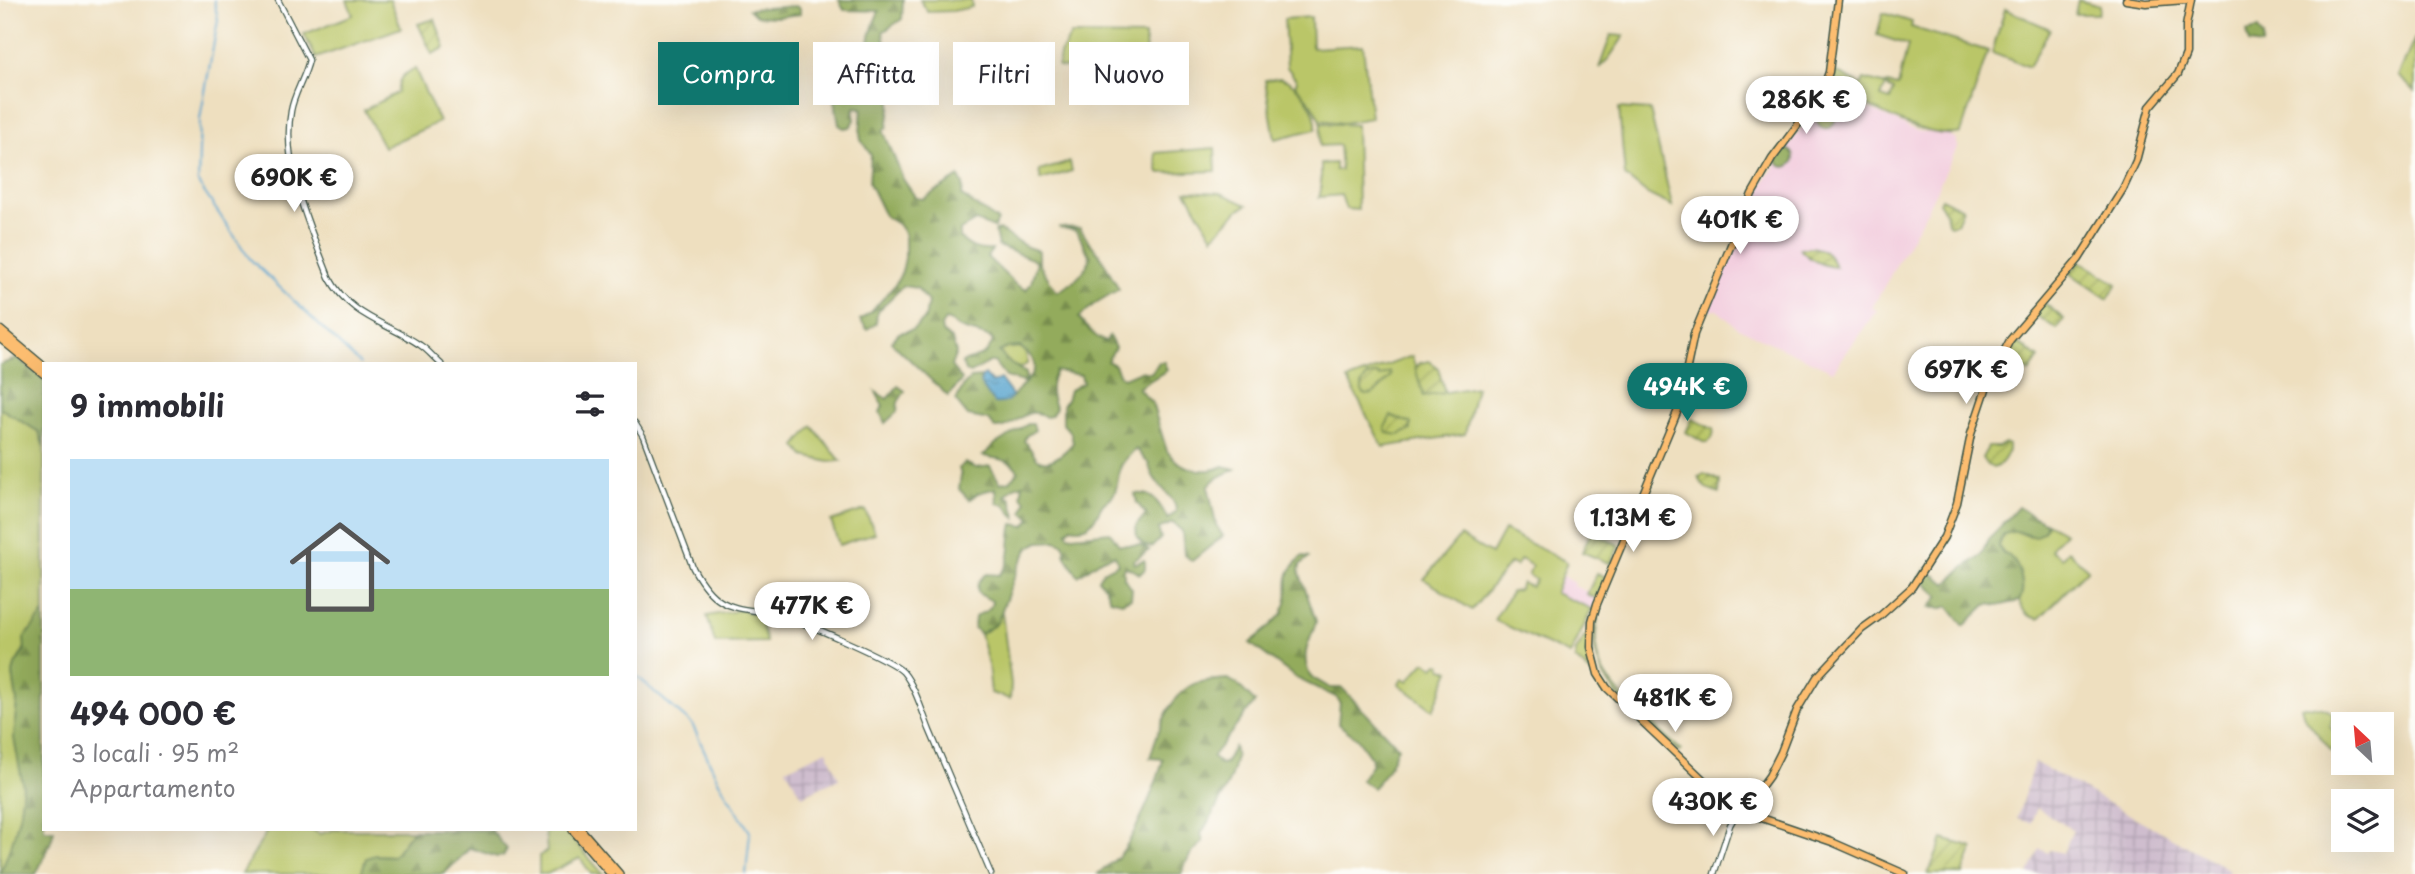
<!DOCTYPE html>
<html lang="it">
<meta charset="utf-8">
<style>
body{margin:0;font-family:"Playpen Sans",sans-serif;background:#f2f2f3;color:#2b2b33;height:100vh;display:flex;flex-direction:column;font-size:26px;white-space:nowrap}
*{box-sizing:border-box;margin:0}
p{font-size:23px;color:#7c7c81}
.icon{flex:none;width:38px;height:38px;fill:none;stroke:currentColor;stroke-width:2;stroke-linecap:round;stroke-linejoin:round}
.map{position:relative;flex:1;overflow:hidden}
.panel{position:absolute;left:42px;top:362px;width:595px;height:469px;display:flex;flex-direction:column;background:#fff;border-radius:0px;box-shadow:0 7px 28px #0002}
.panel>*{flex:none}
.banner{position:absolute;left:658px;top:42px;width:665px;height:63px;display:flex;gap:14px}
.needle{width:46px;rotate:334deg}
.tools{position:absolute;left:2331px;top:712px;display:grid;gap:14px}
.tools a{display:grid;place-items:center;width:63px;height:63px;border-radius:0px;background:#fff;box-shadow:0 7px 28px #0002;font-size:35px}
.price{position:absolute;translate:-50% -60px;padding:0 16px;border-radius:24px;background:#fff;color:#222;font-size:23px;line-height:46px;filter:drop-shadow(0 2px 4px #0008)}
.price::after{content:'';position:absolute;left:50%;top:42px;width:21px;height:16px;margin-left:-10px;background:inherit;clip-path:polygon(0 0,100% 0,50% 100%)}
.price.selected{background:#0f766e;color:#fff}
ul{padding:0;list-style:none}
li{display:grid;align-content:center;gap:14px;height:371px;padding:0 28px}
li+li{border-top:2px solid #e1e1e2}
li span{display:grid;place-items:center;height:217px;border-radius:0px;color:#555}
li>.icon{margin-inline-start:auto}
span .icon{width:126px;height:126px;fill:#fffc;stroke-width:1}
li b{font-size:30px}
h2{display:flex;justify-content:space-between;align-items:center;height:84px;padding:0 28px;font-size:30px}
.tag{padding:0 24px;border-radius:0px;background:#fff;box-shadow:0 7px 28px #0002;font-size:24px;line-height:63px}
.tag.selected{background:#0f766e;color:#fff}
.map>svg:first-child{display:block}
.built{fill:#f3cfdf}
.industrial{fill:url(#industrial-grid)}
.grass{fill:#bac667;stroke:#6c824e;stroke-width:2}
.forest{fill:url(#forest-firs);stroke:#597448;stroke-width:2}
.garden{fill:url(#garden-furrows);stroke:#6c824e;stroke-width:2}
.water{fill:url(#water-ripples);stroke:#3a7081;stroke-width:2}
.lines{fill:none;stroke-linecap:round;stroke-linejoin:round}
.stream{stroke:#55a3ce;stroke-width:2}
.minor-casing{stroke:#3e5549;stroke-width:7}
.major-casing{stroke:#3e5549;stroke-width:9}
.highway-casing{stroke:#3e5549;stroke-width:10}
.minor{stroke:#fff;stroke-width:4.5}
.major{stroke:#fcbd6f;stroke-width:6}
.highway{stroke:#fcbd6f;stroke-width:7}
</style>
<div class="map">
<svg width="2415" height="874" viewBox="0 0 2415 874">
<defs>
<pattern id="industrial-grid" width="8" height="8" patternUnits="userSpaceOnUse" patternTransform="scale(1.75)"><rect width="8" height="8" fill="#cfbdce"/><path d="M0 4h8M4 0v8" fill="none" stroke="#b1a3b2"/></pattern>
<pattern id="forest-firs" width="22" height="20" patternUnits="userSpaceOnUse" patternTransform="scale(1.75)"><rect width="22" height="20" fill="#93ab5c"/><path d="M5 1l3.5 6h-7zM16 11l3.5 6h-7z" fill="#778c4d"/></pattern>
<pattern id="garden-furrows" width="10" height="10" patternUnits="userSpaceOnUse" patternTransform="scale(1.75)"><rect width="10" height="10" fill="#bac667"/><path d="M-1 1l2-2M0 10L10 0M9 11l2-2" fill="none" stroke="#97a256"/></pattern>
<pattern id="water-ripples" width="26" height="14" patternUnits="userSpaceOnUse" patternTransform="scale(1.75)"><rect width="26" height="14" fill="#55a3ce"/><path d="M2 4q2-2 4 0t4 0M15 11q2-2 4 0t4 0" fill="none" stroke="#4686a8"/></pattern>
</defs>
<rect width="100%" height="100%" fill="#fdfcf7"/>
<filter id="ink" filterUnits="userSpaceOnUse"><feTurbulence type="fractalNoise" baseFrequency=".0143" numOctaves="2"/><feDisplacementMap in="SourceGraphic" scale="14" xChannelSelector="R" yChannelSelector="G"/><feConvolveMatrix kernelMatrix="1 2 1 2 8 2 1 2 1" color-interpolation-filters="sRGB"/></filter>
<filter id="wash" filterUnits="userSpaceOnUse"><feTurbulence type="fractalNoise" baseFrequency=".00686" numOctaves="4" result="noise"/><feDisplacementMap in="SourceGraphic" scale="28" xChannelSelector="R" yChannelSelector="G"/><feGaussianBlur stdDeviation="1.57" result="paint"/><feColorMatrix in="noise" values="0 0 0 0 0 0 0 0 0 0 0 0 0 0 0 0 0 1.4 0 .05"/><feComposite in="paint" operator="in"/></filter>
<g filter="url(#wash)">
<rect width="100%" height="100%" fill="#eedfbf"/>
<g class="built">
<polygon points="1827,90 1917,131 1949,135 1955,138 1958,146 1925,214 1872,308 1877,310 1833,371 1738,328 1717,310 1708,311 1764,182"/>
<polygon points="1562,575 1575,583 1574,586 1588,592 1587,595 1597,599 1592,609 1555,593"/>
</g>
<g class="industrial">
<polygon points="827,750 839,779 802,796 786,769"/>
<polygon points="2034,762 2223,866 2229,870 2227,874 2028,874 2040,849 2049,853 2050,850 2063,853 2073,830 2037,808 2031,823 2017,819"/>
</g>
<g class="grass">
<polygon points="347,0 390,0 401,28 316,58 304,34 353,15"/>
<polygon points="920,0 971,0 972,7 953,11 928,12"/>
<polygon points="2078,0 2100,6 2098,14 2075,14"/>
<polygon points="2005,9 2050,29 2029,67 1992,53"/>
<path d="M1883,13L1912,22L1911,27L1988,51L1961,133C1926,142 1860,101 1828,85L1834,71L1861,85L1864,79L1886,85L1881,97L1890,100L1894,90L1887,87V84L1898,86L1908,45L1877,35Z"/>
<polygon points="1311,17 1312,48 1363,45 1371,118 1343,123 1320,120 1312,104 1295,85 1297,81 1287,67 1284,19"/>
<path d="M1071,35L1145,36L1146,59C1113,71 1092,71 1058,67L1060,54Z"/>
<polygon points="1611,35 1624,36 1609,58 1599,68"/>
<polygon points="2415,38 2415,91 2398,76"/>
<path d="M415,69L439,122L384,147L364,110L397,93C399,78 401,75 415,69Z"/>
<path d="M1280,78C1299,83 1318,110 1316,129L1275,139L1265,80Z"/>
<polygon points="1619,108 1650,110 1672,206 1647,194 1625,176"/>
<circle cx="1826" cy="119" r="9"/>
<polygon points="1321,123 1356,125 1358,210 1346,209 1341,195 1319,197 1321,190 1321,164 1335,163 1335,170 1341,170 1339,145 1320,146"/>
<polygon points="1215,148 1216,171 1159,173 1155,153"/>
<polygon points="1070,162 1072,171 1041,180 1039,171"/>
<polygon points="1186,191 1221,193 1247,205 1238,210 1213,237"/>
<path d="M1020,347C1026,351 1028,356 1027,364L1020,368L1011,365L999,352L1007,348Z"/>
<polygon points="1412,356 1424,396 1476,387 1465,434 1383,447 1348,380"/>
<polygon points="0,408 39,432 44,447 44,613 15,665 13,674 17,701 15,721 23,786 20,813 13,840 0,874"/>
<polygon points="812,426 841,461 829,462 804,456 796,446"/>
<polygon points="865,510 875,533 839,545 831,521"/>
<path d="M2047,523L2065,533L2054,544L2051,550L2062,558L2068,551L2088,569L2039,619C2028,616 2023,613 2019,601C2026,589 2021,569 2011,558C2006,553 2002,553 1999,546L2004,534L2016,531L2028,536L2044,531Z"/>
<polygon points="1504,530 1567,562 1555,593 1592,609 1570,655 1494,620 1512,591 1518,590 1522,583 1531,587 1536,580 1528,575 1532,566 1521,559 1516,566 1510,563 1472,610 1424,579 1460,536 1491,554"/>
<polygon points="740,610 759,614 766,642 715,643 707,616"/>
<polygon points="1002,613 1011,684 1010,699 991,693 988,664 980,634 995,625"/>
<path d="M1596,618L1598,619C1589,663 1606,681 1636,709C1651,723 1666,736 1681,750L1679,752C1638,714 1583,682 1596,618Z"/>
<polygon points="1585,636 1587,636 1594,676 1575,659 1576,651"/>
<polygon points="1425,662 1434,667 1438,663 1442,664 1441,667 1450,671 1433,710 1399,684 1404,678 1408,681"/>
<path d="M2304,706C2311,706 2330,707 2332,715C2333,719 2331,723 2330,727L2343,742V763H2348L2345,768L2304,717L2301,707Z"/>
<polygon points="263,830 312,830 320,834 333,830 413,830 393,856 375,855 361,874 242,874 266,833"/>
<polygon points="545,830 565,830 603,874 591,874 580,858 547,874 539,874 539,856 547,851"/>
</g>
<g class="forest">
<path d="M839,0H903L902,19L883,32L887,55L883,69L890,76L893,90L887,128L883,130L903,179L916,198L923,199L959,177L963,184L962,196L998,221L994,228L976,221L960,230V238C970,248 978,251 992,250L987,257L1016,285L1026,290L1031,283L1037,261L998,246L995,231L999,230L1027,247L1039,251V264L1057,292C1073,283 1085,275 1090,257L1077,231L1058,227L1080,228L1088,241L1099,253L1119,289L1094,304L1079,318C1086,328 1094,336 1105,342L1109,336L1115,348L1107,361L1115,365L1120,376L1124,378L1140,371L1151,373L1159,362H1164L1167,370L1138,388L1152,403L1167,451C1179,469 1205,475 1224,466L1235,469L1215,479L1208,486L1216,525L1223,536L1192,561L1184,554L1182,531L1173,523L1158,529L1161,538L1152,547L1145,546L1137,538L1136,526L1146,514L1137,503L1135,494C1154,491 1160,506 1168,519L1176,512C1177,494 1151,486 1149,463C1143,460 1141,453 1136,449C1130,454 1125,459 1121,466C1118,475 1118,483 1115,492C1112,498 1107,500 1103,504C1094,518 1092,532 1071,527L1067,532L1068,535L1073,536L1110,532L1119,545H1140L1149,550L1133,561L1134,564L1144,560L1145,562V569L1140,574L1127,567L1124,569V578L1132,589L1131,598L1122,602L1110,599L1105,587L1098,579L1104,571L1118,564L1115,555L1102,559L1078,576L1064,553L1066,550L1063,544L1056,541L1039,542L1029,548L1019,565L997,623L980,634L974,628L975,617C982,612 992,611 992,601L978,593C976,584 979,579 987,574L999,575C1014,561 1008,541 1013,524L1025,526L1031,519L1023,512L1026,501L1021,496L1023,484L1014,487L1005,496L1011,498L1017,520L1005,505L997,503L996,488L978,493L969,500L959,489L961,475L959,468L965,463L976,468L990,466L1000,483L1010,481L1018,471C1012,458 995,459 983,456L994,445L1028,424H1033L1035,430L1026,436L1024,441C1029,445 1034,456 1038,459C1050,467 1066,451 1073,443L1071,433L1063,424V404L1067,400L1070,390L1083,383L1081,375L1056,371C1049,383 1049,395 1056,408L1051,416L1046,417C1022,403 1019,429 995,428L989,420L968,416L956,401L963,386L971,378L982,377L980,380L1011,398C1025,380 1051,368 1020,347L1007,348L999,352L1011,364L1026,373V379L1023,382L1006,377L994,362H989L971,373L965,371L962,363C976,355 988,359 993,340C984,333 971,333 960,328C954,325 953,321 945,320L941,326L942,332L952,340L956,353L951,366L962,380L948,396L891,342L899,333L912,330L925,319L928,302L917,288L903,286L877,312L876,324L867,329L860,320L872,311L895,285L902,272L905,258V234L898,224L885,216L869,183L871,155L861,140L860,134L862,108L856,107L853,110L855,120L850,127L844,128L839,125L827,51L839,85L869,82C865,57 868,34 879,11L844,10Z"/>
<polygon points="796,6 800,9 800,14 776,17 756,16 749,9"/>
<polygon points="2258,29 2263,37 2262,45 2249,43 2246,32"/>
<circle cx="1785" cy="158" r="9"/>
<polygon points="17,358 44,380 44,447 39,432 0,408 0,365"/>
<polygon points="898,386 905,391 898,402 897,412 885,423 880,412 883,406 876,392 887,399"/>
<path d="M2018,507L2034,517L2047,523L2044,531L2035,537L2016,531L2004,534C2003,536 1999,542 1999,545C1999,553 2006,553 2010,557C2021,567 2026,589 2019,601L1997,606L1990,604L1986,605L1964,626L1948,606L1943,608H1930L1939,596L1919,578L1926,569L1947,584L1960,571L1981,555L1989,539Z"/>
<path d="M1303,556L1309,557L1300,565L1299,571L1316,621C1311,643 1299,651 1310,676L1330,688H1342L1398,747L1388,769L1373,788L1361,780L1371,765L1372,759L1357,738L1338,724L1340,702L1336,697L1296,678L1250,643L1267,629L1284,612L1283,610C1295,588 1276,579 1303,556Z"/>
<path d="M44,613V830H54C51,846 43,859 36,874H0L13,840L20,813L23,786L14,738L17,701L13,674L15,665L25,650L24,638Z"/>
<path d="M1228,679L1237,684L1255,702L1212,757L1221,764L1226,762L1234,747C1242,768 1212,815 1201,834L1203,842L1190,855L1181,874H1098C1104,867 1113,863 1119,856C1133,840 1159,780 1163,759L1150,758C1156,736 1169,698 1190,686C1201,680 1216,680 1228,679Z"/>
<polygon points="413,830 491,830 507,849 503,856 497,857 470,848 444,874 361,874 366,858 375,855 393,856"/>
</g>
<g class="garden">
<polygon points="435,19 445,48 432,54 418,24"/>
<polygon points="1941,198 1963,209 1957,223 1950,225 1948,223 1946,213 1939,202"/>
<path d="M1811,247C1825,249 1829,255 1836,267C1821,266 1810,260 1800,249Z"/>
<polygon points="2080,261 2117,284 2108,299 2070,273"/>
<polygon points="2044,303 2064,319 2057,329 2034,314"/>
<polygon points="2014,340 2039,358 2029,372 2003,357"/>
<polygon points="1429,361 1438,368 1445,393 1424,396 1415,368 1420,363"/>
<path d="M1390,372L1391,376C1383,383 1379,395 1365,395L1362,391V384L1367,376L1378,374L1380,377Z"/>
<polygon points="1391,416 1411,423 1411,430 1399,435 1387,433 1385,427"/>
<path d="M1692,419L1713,429C1715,435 1711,444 1703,442L1686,432Z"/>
<path d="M2005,443L2008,445C2009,455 2002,465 1993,468L1986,464L1982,458L1988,447H1998Z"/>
<path d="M1704,474L1720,481L1719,493C1708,491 1703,488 1699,477Z"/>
<polygon points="1591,532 1619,545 1611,564 1582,552"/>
<polygon points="1597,573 1606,577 1597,599 1587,594"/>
<polygon points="1943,839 1973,848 1963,874 1928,874"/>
</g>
<path class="water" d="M985,375L992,383L1000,379L1012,395C1010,402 1001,404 994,403L980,383L982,377Z"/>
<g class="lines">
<g class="stream">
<polyline points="214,0 218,20 200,119 198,183 250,259 360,364"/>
<polyline points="635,675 692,724 719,782 750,832 746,874"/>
</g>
</g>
</g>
<g filter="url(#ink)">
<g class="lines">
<g class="minor-casing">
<g id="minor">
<path d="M278,0L309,60C305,78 294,93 291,111C281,164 310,228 329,277C350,317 386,322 420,345C428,350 434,358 441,364"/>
<path d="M635,423L643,436L693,568C719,616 738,605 782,616C801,621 892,660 903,672C915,686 923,714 930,731C950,779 971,826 991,874"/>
<polyline points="1714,874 1730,825 1738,811"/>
</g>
</g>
<g class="major-casing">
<g id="major">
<polyline points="2126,0 2146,3 2186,0"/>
<circle cx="1741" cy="806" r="6"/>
<polyline points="1747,802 1758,791 1769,776 1781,752 1797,710 1817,677 1862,629 1880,616 1912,587 1944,537 1957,503 1971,434 1989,380 2010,340 2079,259 2123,189 2136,161 2150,107 2178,74 2186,54 2186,26 2191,0"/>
<polyline points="1735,804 1711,787 1607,688 1598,674 1591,647 1592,621 1597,604 1678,410 1694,334 1752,194 1772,159 1811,107 1824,86 1829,72 1838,0"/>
<polyline points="1746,810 1753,815 1832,842 1905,874"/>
</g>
</g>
<g class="highway-casing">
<g id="highway">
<polyline points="0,330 44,367"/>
<polyline points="0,338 44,374"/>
<polyline points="573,830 611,874"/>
<polyline points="581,830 619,874"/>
</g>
</g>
<use href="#minor" class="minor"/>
<use href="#major" class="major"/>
<use href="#highway" class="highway"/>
</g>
</g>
</svg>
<div class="tools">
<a><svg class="needle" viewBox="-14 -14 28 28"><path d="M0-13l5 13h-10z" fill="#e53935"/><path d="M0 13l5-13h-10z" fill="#7c7c81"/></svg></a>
<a><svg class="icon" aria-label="layers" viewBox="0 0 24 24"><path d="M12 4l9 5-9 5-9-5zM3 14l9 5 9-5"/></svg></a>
</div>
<b class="price" style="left:1806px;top:136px">286K €</b>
<b class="price" style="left:294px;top:214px">690K €</b>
<b class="price" style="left:1740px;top:256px">401K €</b>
<b class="price" style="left:1966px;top:406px">697K €</b>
<b class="price selected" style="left:1687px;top:423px">494K €</b>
<b class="price" style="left:1633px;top:554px">1.13M €</b>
<b class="price" style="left:812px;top:642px">477K €</b>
<b class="price" style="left:1675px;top:734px">481K €</b>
<b class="price" style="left:1713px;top:838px">430K €</b>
<div class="banner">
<a class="tag selected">Compra</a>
<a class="tag">Affitta</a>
<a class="tag">Filtri</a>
<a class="tag">Nuovo</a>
</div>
<section class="panel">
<h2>9 immobili<svg class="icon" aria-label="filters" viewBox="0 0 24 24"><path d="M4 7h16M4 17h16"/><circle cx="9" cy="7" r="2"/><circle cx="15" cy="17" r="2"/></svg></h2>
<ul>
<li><span style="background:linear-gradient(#bfe0f5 60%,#8fb573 0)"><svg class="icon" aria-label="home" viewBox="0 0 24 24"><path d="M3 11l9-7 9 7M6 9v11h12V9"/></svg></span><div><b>494 000 €</b><p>3 locali · 95 m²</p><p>Appartamento</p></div></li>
</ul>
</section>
</div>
